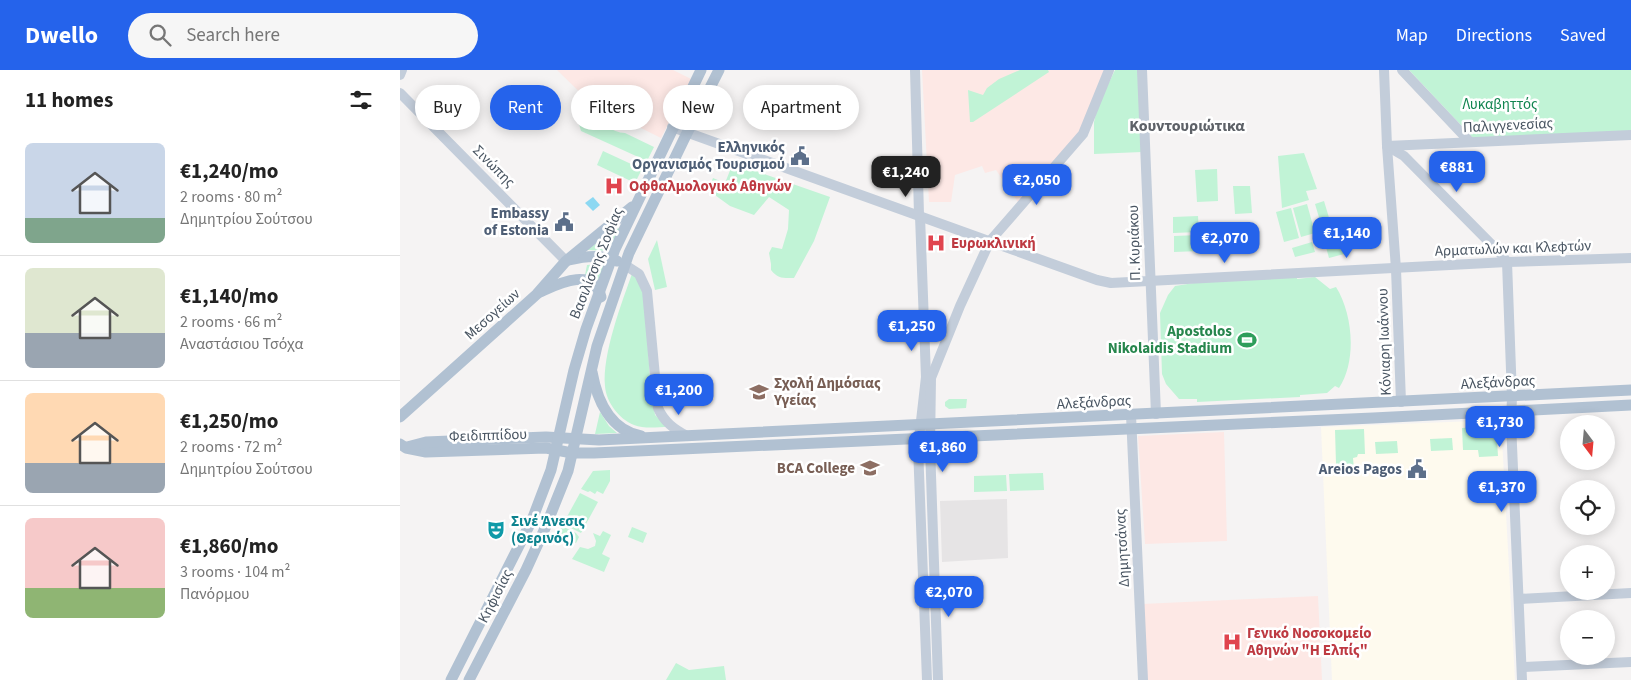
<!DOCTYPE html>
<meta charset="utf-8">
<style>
body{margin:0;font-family:"Source Sans 3",sans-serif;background:#f6f6f6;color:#222;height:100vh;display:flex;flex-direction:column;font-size:19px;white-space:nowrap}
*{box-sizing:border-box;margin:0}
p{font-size:16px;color:#767676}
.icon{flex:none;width:28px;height:28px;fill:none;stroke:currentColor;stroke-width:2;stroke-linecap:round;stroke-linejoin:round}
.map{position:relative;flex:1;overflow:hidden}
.details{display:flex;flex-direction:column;background:#fff;width:400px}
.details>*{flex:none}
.guide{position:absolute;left:15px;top:15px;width:475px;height:45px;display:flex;gap:10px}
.needle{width:32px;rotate:164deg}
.tools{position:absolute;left:1160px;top:345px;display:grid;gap:10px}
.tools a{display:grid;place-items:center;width:55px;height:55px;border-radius:50%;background:#fff;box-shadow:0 2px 12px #0003;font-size:25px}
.price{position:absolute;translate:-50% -42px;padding:0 11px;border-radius:10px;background:#2563eb;color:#fff;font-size:16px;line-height:32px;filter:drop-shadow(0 1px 2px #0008)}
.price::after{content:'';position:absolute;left:50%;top:30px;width:15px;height:11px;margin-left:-8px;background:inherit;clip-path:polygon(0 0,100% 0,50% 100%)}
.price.selected{background:#222;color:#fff}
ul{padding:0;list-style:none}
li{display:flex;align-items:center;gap:15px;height:125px;padding:0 25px}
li+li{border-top:1px solid #e0e0e0}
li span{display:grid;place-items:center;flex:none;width:140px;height:100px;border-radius:8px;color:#555}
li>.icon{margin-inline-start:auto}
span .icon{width:60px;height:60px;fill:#fffc;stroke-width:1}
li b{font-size:21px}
h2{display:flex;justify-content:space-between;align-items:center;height:60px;padding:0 25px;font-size:21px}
.pill{padding:0 18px;border-radius:22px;background:#fff;box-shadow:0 2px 12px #0003;font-size:18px;line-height:45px}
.pill.selected{background:#2563eb;color:#fff}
header{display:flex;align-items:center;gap:30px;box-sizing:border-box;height:70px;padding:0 25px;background:#2563eb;color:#fff}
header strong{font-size:24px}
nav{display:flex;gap:28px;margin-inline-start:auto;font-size:18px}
.search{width:350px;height:45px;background:#f6f6f6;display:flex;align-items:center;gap:12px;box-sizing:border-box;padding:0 18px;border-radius:28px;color:#767676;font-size:19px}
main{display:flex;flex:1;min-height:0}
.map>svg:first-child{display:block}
.commercial{fill:#fefaee}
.education{fill:#e6e4e5}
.medical{fill:#fde8e5}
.green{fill:#c1f3d6}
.water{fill:#8cd8f2}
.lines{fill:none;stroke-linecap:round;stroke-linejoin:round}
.secondary{stroke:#c3cdda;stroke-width:10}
.primary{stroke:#b1c1d2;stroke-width:11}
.labels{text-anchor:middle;stroke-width:5;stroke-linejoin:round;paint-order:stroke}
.park-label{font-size:15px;fill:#128550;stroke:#fff}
.street-label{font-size:15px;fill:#495562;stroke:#fff}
.service-label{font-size:15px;font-weight:bold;fill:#4e5e75;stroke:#fff;text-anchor:end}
.health-label{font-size:15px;font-weight:bold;fill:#be3a42;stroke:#fff;text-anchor:start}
.leisure-label{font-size:15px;font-weight:bold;fill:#27864d;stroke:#fff;text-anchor:end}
.education-label{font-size:15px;font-weight:bold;fill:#785e54;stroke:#fff;text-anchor:start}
.culture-label{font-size:15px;font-weight:bold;fill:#0d838f;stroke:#fff;text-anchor:start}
.neighbourhood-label{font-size:16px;font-weight:bold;fill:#5e6268;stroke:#fff}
</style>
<header>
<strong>Dwello</strong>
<div class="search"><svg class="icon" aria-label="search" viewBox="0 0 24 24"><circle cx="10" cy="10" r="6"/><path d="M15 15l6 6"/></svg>Search here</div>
<nav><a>Map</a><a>Directions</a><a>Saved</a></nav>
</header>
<main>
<section class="details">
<h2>11 homes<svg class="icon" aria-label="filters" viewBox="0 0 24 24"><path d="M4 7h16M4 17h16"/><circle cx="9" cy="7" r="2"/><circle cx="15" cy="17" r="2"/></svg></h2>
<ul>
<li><span style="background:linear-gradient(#c9d6e8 75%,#7fa58c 0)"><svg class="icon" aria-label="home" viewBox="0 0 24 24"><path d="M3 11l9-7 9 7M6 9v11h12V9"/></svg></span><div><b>€1,240/mo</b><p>2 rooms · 80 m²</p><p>Δημητρίου Σούτσου</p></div></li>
<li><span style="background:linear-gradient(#dfe7d0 65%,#9aa5b1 0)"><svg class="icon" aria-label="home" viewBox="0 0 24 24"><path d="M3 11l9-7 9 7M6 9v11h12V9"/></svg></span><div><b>€1,140/mo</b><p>2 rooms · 66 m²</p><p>Αναστάσιου Τσόχα</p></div></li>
<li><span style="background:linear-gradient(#ffd9b3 70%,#9aa5b1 0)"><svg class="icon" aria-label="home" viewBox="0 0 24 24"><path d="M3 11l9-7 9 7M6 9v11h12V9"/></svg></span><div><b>€1,250/mo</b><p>2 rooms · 72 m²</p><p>Δημητρίου Σούτσου</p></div></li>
<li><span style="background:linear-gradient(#f6c9c9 70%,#8fb573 0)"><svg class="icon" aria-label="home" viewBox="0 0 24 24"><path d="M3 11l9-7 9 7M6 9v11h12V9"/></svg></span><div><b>€1,860/mo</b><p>3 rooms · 104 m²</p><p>Πανόρμου</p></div></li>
</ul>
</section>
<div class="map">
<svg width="1231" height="610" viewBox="0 0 1231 610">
<rect width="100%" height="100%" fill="#f5f3f3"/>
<polygon class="commercial" points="1101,350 1115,610 932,610 921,357"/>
<polygon class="education" points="607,429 608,488 542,492 540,431"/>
<g class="medical">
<polygon points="157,0 273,0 291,9 261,68 191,33"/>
<polygon points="522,0 704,0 679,63 618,132 596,100 585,103 582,96 555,105 551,132 529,132"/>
<polygon points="824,362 827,471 745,474 738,366"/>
<polygon points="918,526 922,610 746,610 742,534"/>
</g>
<g class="green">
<polygon points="620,0 648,0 649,2 573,52 570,52 568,20 583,25 587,18 599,9"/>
<polygon points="715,0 742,0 742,82 694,84 694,52 698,35"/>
<polygon points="1009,0 1231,0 1231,63 1075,70"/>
<path d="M189,45C201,51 212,63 225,63L254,77L247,91L181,61L179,54L183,47Z"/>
<polygon points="203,81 242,99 235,113 197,95"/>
<polygon points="904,83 917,119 906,121 909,130 882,138 878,86"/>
<path d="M333,93L430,127L414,171L394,208C383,208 378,209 371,200V194L369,183L372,177L382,179L388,159L389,140L369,127L354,145L330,136L308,120L313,108L325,113Z"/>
<polygon points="817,99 818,131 797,132 795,100"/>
<polygon points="833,116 850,116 852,143 835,144"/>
<polygon points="924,131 930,151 921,154 915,134"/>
<polygon points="907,134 915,163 901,167 893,138"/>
<polygon points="891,138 899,168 884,172 876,142"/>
<polygon points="798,146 799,162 773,163 773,147"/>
<polygon points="223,155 210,181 187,180"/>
<polygon points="935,155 944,184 929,188 921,159"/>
<polygon points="799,165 800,181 774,182 774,166"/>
<polygon points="257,170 267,217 255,220 248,189"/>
<polygon points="912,172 915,182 895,187 892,178"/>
<polygon points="200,194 204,195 198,210 185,205 187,195"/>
<path d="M233,201L244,221L250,308L255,345L268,357C257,357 244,359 234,355C219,349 206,332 205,316C202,284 222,232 233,201Z"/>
<path d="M897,206V209L915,207L930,219L936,217C953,244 957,291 939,318L935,316L927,323L900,325V327L797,332V329H779L766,314L762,304L760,243L768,225L775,216L794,213Z"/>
<polygon points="549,329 567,329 566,338 549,339 545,336 545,332"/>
<polygon points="200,342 209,356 217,363 195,364"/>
<polygon points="1096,356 1098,386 1079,387 1078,380 1063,380 1062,358"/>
<polygon points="964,359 965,384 958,384 957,387 953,388 954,400 943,401 936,394 935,360"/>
<polygon points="1052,368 1053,380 1031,381 1030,369"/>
<polygon points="997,371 998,383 976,384 975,372"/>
<polygon points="210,400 210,411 203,424 197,421 195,424 190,421 188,422 181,419 193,401"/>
<polygon points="643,403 644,420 610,421 609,404"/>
<polygon points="606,405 607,421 574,422 574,406"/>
<polygon points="180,423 198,432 181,463 163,454"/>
<polygon points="162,456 176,463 179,467 176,473 158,464"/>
<polygon points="232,457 247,463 243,473 228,467"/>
<polygon points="203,461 211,465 202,484 210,488 204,502 172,489 180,477 188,479 195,476 196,471 193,463 200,466"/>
<polygon points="276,593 289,600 324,596 326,610 266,610"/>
</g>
<polygon class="water" points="193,127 200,135 193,141 185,133"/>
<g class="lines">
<g class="secondary">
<polyline points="515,0 519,144 520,146 526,307 518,377 527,610"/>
<polyline points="742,0 756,344"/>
<polyline points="984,0 987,76 996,199 1001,332"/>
<polyline points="1002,0 1070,72"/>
<polyline points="0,5 2,0"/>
<polyline points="0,23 166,191"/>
<polyline points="272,57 697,210 711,213 1107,192 1231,188"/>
<polyline points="987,76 1004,86 1101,184 1107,192 1112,327 1111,352 1122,610"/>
<polyline points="987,76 1231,65"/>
<path d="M225,195L239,204L247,221L258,338C264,352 274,359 287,366"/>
<polyline points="731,345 743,610"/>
<polyline points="1119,529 1231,523"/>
<polyline points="1122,597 1231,592"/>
<polyline points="538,610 530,376 531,308 560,236 590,171 683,64 709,0"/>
</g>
<g class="primary">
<path d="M169,190C185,186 202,184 217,191"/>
<path d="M140,222C158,214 193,196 201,227"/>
<path d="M192,302C197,330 210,360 241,366"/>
<polyline points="0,347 137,224 166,191 232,137"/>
<polyline points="0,374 6,378 26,382 146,378 172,383 194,383 973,348 1231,335"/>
<polyline points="7,377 26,372 146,367 199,370 1231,320"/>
<polyline points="51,610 132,450 151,400 174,300 186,259 215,179 301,0"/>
<polyline points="69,610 126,500 146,456 168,401 197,276 229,183 287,63 319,0"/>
</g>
</g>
<defs>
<g id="civic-bare" transform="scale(1.5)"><path d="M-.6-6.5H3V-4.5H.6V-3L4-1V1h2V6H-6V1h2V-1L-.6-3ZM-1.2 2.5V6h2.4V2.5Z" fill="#5c6f8a" stroke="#fff" stroke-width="2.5" paint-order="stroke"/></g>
<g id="hospital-bare" transform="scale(1.5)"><path d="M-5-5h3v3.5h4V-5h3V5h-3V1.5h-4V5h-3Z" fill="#e0444e" stroke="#fff" stroke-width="2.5" paint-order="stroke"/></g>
<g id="stadium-bare" transform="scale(1.5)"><path d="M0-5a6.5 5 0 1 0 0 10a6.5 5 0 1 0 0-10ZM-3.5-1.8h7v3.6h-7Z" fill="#2e9e5b" stroke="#fff" stroke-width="2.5" paint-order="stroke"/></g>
<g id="university-bare" transform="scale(1.5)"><path d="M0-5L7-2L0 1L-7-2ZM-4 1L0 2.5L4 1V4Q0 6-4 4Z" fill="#8d6e63" stroke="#fff" stroke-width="2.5" paint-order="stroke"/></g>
<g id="theatre-bare" transform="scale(1.5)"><path d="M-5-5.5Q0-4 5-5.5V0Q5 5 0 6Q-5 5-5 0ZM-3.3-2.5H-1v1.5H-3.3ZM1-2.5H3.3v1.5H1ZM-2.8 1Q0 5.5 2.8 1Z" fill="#0f9aa8" stroke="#fff" stroke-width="2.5" paint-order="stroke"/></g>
</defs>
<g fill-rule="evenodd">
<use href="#civic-bare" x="400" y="86"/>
<use href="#hospital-bare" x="214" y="116"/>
<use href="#civic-bare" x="164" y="152"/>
<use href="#hospital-bare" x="536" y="173"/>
<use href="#stadium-bare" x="847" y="270"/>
<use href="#university-bare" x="359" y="322"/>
<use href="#university-bare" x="470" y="398"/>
<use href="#civic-bare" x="1017" y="399"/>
<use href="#theatre-bare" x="96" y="460"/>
<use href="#hospital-bare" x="832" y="572"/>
</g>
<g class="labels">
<g class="park-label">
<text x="1100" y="39">Λυκαβηττός</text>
</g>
<g class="street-label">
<text transform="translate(1108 55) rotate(-3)" y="5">Παλιγγενεσίας</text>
<text transform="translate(94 96) rotate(45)" y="5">Σινώπης</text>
<text transform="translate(734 173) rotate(-92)" y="5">Π. Κυριάκου</text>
<text transform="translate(1113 178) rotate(-2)" y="5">Αρματωλών και Κλεφτών</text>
<text transform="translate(196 193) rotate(-68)" y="5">Βασιλίσσης Σοφίας</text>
<text transform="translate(92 244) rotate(-42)" y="5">Μεσογείων</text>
<text transform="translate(984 272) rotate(-92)" y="5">Κόνιαρη Ιωάννου</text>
<text transform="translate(1098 312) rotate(-3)" y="5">Αλεξάνδρας</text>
<text transform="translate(694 332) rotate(-3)" y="5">Αλεξάνδρας</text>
<text transform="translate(88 365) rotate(-2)" y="5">Φειδιππίδου</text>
<text transform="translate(722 478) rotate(-93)" y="5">Δημητσάνας</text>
<text transform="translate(95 526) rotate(-63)" y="5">Κηφισίας</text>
</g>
<g class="service-label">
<text x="385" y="82">Ελληνικός<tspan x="385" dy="17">Οργανισμός Τουρισμού</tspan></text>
<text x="149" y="148">Embassy<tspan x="149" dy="17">of Estonia</tspan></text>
<text x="1002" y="404">Areios Pagos</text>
</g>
<g class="health-label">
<text x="229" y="121">Οφθαλμολογικό Αθηνών</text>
<text x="551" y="178">Ευρωκλινική</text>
<text x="847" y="568">Γενικό Νοσοκομείο<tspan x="847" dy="17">Αθηνών "Η Ελπίς"</tspan></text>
</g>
<g class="leisure-label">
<text x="832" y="266">Apostolos<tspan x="832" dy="17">Nikolaidis Stadium</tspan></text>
</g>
<g class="education-label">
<text x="374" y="318">Σχολή Δημόσιας<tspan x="374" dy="17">Υγείας</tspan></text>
<text x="455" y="403" text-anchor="end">BCA College</text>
</g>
<g class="culture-label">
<text x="111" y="456">Σινέ Άνεσις<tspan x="111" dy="17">(Θερινός)</tspan></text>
</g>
<g class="neighbourhood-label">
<text x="787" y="61">Κουντουριώτικα</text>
</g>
</g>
</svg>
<div class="tools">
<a><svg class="needle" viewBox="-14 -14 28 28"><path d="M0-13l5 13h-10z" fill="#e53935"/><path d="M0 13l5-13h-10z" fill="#767676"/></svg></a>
<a><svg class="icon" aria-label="locate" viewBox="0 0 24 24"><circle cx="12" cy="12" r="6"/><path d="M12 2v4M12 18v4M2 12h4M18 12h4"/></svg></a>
<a>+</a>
<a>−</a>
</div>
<b class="price" style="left:1057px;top:123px">€881</b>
<b class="price selected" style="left:506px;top:128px">€1,240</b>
<b class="price" style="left:637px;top:136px">€2,050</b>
<b class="price" style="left:947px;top:189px">€1,140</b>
<b class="price" style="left:825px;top:194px">€2,070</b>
<b class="price" style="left:512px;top:282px">€1,250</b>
<b class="price" style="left:279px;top:346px">€1,200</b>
<b class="price" style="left:1100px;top:378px">€1,730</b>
<b class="price" style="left:543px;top:403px">€1,860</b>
<b class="price" style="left:1102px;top:443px">€1,370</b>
<b class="price" style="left:549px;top:548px">€2,070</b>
<div class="guide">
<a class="pill">Buy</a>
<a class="pill selected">Rent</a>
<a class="pill">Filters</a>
<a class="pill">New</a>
<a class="pill">Apartment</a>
</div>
</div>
</main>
